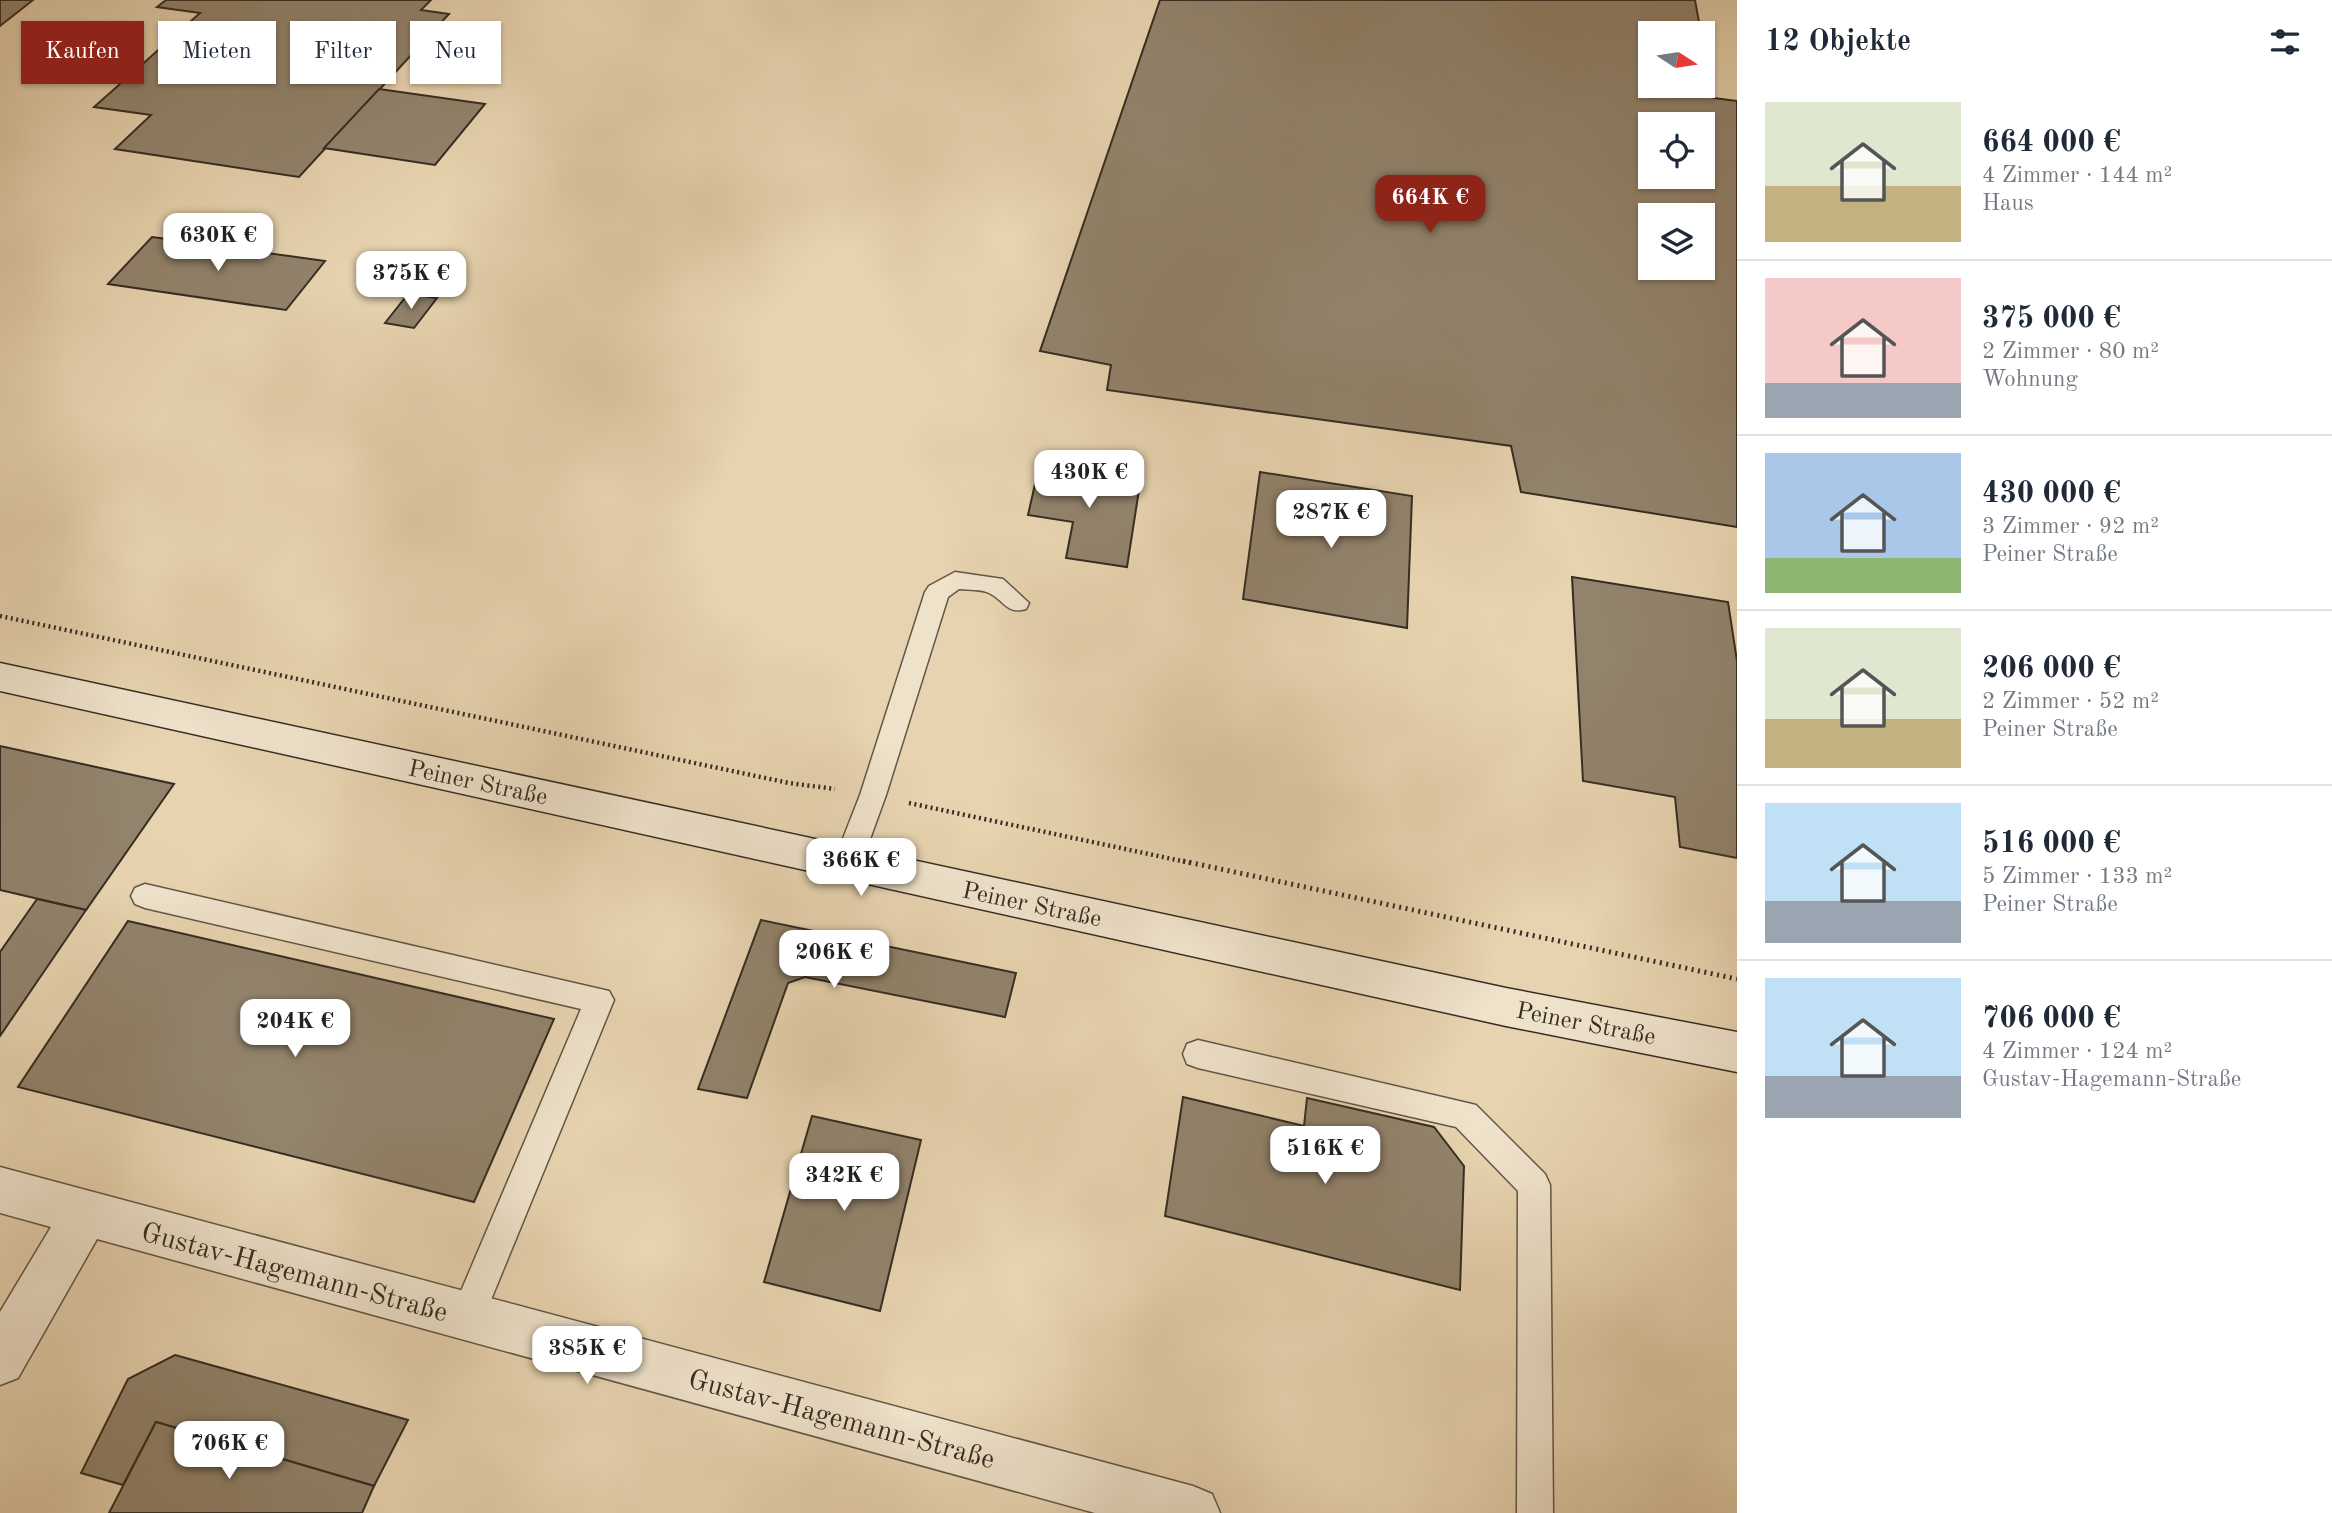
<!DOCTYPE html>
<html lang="de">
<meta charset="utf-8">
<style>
body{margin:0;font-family:"Old Standard TT",serif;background:#f6f6f7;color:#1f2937;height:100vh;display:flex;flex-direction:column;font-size:26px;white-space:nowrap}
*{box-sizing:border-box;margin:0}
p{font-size:23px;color:#747a83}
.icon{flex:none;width:38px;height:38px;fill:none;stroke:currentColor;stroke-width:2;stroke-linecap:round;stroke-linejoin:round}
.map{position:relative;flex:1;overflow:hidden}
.panel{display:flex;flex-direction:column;background:#fff;width:595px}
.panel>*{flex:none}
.guide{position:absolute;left:21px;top:21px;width:665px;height:63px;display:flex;gap:14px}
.needle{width:46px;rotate:102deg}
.controls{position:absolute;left:1638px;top:21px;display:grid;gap:14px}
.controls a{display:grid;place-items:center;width:77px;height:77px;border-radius:0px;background:#fff;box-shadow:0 2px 5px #0004;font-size:35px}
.price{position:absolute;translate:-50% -60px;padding:0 16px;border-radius:14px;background:#fff;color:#222;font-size:23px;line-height:46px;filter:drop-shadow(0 2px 4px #0008)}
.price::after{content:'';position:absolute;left:50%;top:42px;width:21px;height:16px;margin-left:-10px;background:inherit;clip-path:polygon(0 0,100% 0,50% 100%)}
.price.active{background:#8f2418;color:#fff}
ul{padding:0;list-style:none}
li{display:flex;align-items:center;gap:21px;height:175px;padding:0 28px}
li+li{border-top:2px solid #e0e1e3}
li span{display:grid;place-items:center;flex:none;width:196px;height:140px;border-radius:0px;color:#555}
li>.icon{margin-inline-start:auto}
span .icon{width:84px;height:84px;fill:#fffc;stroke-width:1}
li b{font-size:30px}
h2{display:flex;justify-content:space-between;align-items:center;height:84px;padding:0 28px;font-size:30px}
.chip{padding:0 24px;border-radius:0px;background:#fff;box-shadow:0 2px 5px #0004;font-size:24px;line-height:63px}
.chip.active{background:#8f2418;color:#fff}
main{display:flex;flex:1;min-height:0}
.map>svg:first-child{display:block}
.building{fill:#92836c;stroke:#352d23;stroke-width:2;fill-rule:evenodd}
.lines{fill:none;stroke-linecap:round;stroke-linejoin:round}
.service-casing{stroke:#625646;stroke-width:3}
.minor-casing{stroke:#625646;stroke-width:3}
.secondary-casing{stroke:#352d23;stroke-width:3}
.path-far1{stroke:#352d23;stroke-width:4.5;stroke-dasharray:2 3.5;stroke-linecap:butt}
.path{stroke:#352d23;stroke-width:5;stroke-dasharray:2 4.5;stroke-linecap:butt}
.service{fill:#efe2cb;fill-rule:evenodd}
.minor{fill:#efe2cb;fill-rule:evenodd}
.secondary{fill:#efe2cb;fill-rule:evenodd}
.labels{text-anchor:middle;stroke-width:5;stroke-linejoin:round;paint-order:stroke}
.street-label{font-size:24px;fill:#352d23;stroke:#efe2cb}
.near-street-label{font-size:28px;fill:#352d23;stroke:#efe2cb}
</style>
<main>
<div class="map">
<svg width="1737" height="1513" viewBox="0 0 1737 1513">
<rect width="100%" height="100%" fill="#e7d3af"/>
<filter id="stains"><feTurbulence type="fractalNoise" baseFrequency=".00286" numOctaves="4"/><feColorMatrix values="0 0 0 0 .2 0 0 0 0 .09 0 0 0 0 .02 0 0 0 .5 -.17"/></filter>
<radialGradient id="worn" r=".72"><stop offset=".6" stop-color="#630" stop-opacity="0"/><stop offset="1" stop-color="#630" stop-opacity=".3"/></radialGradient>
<g class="building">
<polygon points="0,0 33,0 0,26"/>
<polygon points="166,0 431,0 421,10 449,14 299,177 115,149 151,115 94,107 200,13 157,7"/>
<path d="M1160,0H1695L1701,33H1650V86H1703V40L1714,98L1737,101V527L1521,492L1511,446L1107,390L1111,365L1040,351ZM1650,124H1703V177H1650ZM1650,215H1703V268H1650Z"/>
<polygon points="379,89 485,104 435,165 324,148"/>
<polygon points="152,237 325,261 286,310 108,284"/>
<polygon points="408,294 437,298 414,328 385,323"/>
<polygon points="1040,462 1141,477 1127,567 1066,558 1073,522 1028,515"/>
<polygon points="1260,472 1412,496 1407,628 1243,599"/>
<polygon points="1572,577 1728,602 1737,661 1737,858 1680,847 1675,797 1583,781"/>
<polygon points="0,746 174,784 86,910 0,890"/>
<polygon points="37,899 86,910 0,1036 0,952"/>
<polygon points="761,920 1016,973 1005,1017 805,977 788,983 747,1098 698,1089"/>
<polygon points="128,921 554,1019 474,1202 18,1087"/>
<polygon points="1183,1097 1304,1126 1307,1098 1434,1127 1464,1166 1460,1290 1165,1216"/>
<polygon points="812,1116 921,1140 880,1311 764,1282"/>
<polygon points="175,1355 408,1420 374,1486 156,1422 123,1485 81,1473 128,1379"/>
<polygon points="156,1422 374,1486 362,1513 109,1513"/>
</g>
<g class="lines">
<g class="service-casing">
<g id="service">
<path d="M955,572L1003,579L1029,603L1026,609C1007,615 1004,600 989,593C981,589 968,590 959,589L948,597L886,795L861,864L857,872L847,875L837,872L833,864L860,795L925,592L929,586Z"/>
<polygon points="145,884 609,991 614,1000 479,1329 467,1334 455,1329 450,1317 581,1009 145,908 135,904 131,896 135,888"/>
<polygon points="1198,1040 1476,1105 1545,1174 1550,1185 1553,1513 1517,1513 1518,1191 1456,1127 1198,1068 1187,1064 1183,1054 1187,1044"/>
</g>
</g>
<g class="minor-casing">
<polygon id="minor" points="0,1167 1193,1486 1212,1494 1220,1513 1095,1513 97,1239 18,1378 0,1385 0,1312 51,1227 0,1213"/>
</g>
<g class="secondary-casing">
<polygon id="secondary" points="0,663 1506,988 1737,1032 1737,1072 1506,1026 0,691"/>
</g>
<g class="path-far1">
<polyline points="0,616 789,783 835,789"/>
<polyline points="909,803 1191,863"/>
</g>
<polyline class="path" points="1183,861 1737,979"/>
<use href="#service" class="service"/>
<use href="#minor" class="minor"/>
<use href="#secondary" class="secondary"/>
</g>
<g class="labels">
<g class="street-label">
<text transform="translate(478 782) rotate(12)" y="8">Peiner Straße</text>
<text transform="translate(1032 904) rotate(12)" y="8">Peiner Straße</text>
<text transform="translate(1586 1023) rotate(11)" y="8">Peiner Straße</text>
</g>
<g class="near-street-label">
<text transform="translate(295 1271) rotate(15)" y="10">Gustav-Hagemann-Straße</text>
<text transform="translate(842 1418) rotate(15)" y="10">Gustav-Hagemann-Straße</text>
</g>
</g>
<rect width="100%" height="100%" filter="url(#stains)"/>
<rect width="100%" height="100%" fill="url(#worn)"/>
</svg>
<div class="controls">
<a><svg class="needle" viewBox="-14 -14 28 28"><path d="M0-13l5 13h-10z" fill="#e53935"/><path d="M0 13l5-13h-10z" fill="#747a83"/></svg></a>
<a><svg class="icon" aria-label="locate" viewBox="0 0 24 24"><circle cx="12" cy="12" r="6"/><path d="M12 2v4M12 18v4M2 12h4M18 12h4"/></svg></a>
<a><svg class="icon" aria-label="layers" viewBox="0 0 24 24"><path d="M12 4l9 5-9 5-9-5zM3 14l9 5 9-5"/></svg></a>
</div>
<b class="price active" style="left:1430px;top:235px">664K €</b>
<b class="price" style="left:218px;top:273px">630K €</b>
<b class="price" style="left:411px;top:311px">375K €</b>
<b class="price" style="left:1089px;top:510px">430K €</b>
<b class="price" style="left:1331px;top:550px">287K €</b>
<b class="price" style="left:861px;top:898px">366K €</b>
<b class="price" style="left:834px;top:990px">206K €</b>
<b class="price" style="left:295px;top:1059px">204K €</b>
<b class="price" style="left:1325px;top:1186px">516K €</b>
<b class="price" style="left:844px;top:1213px">342K €</b>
<b class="price" style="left:587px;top:1386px">385K €</b>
<b class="price" style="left:229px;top:1481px">706K €</b>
<div class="guide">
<a class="chip active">Kaufen</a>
<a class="chip">Mieten</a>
<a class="chip">Filter</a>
<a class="chip">Neu</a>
</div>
</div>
<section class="panel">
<h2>12 Objekte<svg class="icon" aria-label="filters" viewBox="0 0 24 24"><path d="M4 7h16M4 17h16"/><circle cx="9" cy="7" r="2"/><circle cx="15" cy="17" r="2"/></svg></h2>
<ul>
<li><span style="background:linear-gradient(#dfe7d0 60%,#c2b280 0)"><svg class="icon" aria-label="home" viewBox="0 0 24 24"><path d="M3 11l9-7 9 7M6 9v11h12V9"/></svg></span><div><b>664 000 €</b><p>4 Zimmer · 144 m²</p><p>Haus</p></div></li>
<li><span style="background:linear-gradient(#f6c9c9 75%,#9aa5b1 0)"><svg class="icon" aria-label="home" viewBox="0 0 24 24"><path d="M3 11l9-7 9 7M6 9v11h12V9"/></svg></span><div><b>375 000 €</b><p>2 Zimmer · 80 m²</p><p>Wohnung</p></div></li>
<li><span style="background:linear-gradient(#a9c7e8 75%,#8fb573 0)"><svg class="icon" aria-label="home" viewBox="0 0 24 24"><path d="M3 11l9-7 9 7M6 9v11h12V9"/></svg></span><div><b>430 000 €</b><p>3 Zimmer · 92 m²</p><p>Peiner Straße</p></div></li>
<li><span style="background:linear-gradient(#dfe7d0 65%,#c2b280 0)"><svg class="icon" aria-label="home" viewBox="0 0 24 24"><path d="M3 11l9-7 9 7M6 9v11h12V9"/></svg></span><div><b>206 000 €</b><p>2 Zimmer · 52 m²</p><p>Peiner Straße</p></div></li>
<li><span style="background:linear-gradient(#bfe0f5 70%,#9aa5b1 0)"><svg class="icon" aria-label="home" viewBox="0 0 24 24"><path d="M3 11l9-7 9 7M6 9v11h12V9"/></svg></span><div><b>516 000 €</b><p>5 Zimmer · 133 m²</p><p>Peiner Straße</p></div></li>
<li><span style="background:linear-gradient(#bfe0f5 70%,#9aa5b1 0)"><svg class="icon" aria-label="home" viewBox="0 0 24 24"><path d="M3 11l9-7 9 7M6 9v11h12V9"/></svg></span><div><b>706 000 €</b><p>4 Zimmer · 124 m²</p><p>Gustav-Hagemann-Straße</p></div></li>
</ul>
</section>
</main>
